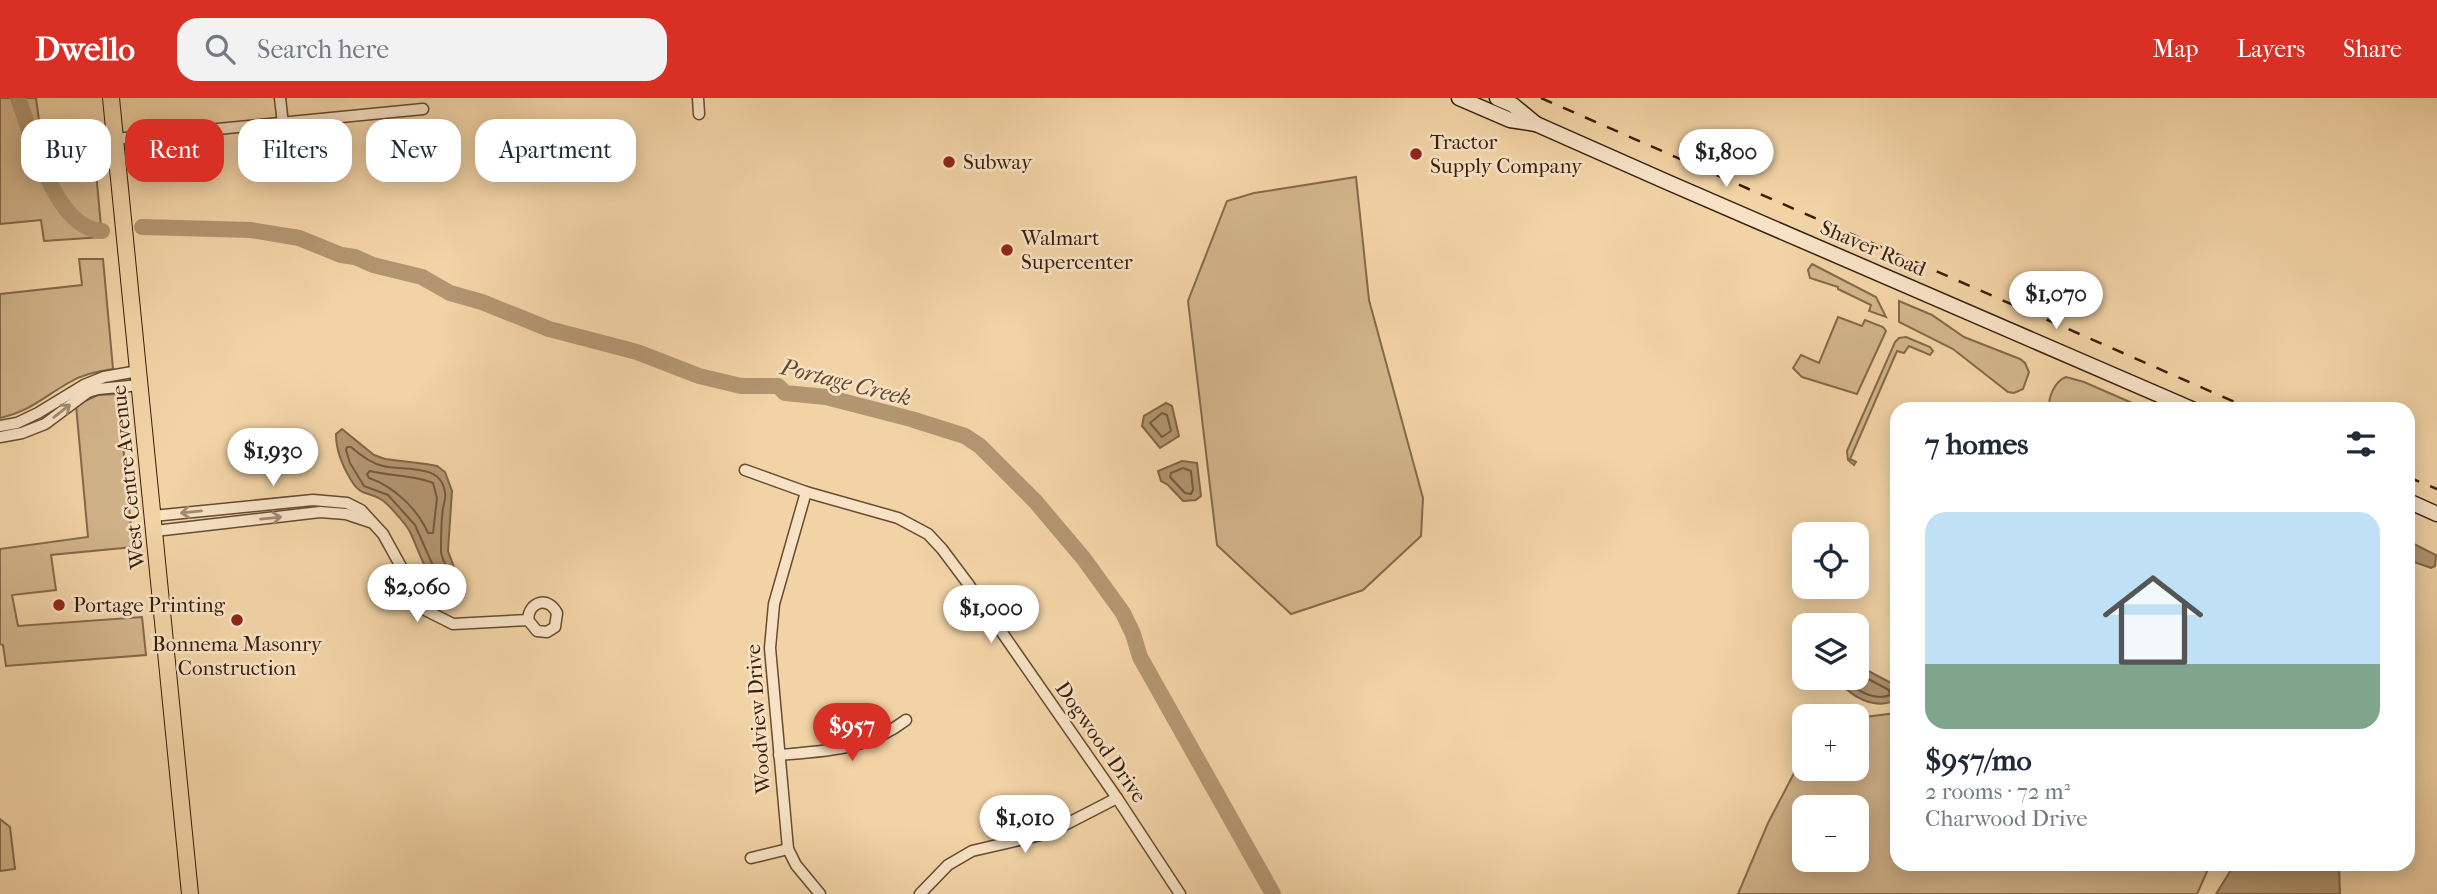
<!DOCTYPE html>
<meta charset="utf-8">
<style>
body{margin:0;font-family:"IM FELL French Canon",serif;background:#f2f2f3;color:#1f2937;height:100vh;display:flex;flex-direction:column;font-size:26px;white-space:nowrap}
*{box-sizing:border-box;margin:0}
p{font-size:23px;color:#747a83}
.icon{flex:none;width:38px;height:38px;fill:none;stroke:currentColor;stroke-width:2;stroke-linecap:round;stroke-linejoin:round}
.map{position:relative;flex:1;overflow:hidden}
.panel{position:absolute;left:1890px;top:304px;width:525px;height:469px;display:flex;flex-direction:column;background:#fff;border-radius:21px;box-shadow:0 4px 18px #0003}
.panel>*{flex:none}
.banner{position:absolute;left:21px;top:21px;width:665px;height:63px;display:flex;gap:14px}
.controls{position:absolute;left:1792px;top:424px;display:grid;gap:14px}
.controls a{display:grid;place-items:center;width:77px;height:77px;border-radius:14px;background:#fff;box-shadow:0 4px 18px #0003;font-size:35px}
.price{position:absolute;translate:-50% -60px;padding:0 16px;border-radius:24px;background:#fff;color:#222;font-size:23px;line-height:46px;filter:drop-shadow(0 2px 4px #0008)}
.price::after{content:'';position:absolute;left:50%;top:42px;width:21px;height:16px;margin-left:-10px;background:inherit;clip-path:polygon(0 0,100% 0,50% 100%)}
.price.active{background:#d93025;color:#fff}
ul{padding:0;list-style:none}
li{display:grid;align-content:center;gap:14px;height:371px;padding:0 35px}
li+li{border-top:2px solid #e0e1e3}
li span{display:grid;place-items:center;height:217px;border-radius:21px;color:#555}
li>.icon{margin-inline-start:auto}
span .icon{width:126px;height:126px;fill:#fffc;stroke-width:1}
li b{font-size:30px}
h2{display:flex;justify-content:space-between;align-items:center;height:84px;padding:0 35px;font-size:30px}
.chip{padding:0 24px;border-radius:21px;background:#fff;box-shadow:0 4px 18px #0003;font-size:24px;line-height:63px}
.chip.active{background:#d93025;color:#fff}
header{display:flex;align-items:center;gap:42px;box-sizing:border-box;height:98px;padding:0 35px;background:#d93025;color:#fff}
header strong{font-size:33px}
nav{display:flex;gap:38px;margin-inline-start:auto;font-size:24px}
.search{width:490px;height:63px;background:#f2f2f3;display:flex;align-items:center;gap:18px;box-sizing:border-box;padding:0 24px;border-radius:21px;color:#747a83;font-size:26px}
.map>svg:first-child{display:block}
.green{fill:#d2b48b;stroke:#84694a;stroke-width:2;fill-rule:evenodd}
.water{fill:#b29571;stroke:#816547;stroke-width:2}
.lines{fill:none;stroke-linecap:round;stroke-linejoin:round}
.shore{stroke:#745a3d;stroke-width:2}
.river{stroke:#b29571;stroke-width:16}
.minor-casing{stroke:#664b30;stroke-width:13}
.secondary-casing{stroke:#371e09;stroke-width:17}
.primary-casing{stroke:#371e09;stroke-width:18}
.minor{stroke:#f7e2c5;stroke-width:10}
.secondary{stroke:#f7e2c5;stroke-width:14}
.primary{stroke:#f2d3a6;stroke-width:16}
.rail{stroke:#371e09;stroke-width:2.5;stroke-dasharray:12 12;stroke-linecap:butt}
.oneway{stroke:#a18a70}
.poi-dot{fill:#8f2418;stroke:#f7e2c5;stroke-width:2.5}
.labels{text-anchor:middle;stroke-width:5;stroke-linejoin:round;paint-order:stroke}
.poi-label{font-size:21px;fill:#371e09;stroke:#f7e2c5;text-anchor:start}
.street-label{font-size:21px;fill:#371e09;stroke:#f7e2c5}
.water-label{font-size:23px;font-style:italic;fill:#62482d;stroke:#f7e2c5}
</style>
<header>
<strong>Dwello</strong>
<div class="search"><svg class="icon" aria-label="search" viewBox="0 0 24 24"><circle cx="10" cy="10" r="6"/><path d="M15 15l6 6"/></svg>Search here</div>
<nav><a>Map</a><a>Layers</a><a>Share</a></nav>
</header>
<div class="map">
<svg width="2437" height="796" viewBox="0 0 2437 796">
<rect width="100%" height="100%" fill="#f2d3a6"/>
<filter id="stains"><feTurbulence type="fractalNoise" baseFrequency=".00286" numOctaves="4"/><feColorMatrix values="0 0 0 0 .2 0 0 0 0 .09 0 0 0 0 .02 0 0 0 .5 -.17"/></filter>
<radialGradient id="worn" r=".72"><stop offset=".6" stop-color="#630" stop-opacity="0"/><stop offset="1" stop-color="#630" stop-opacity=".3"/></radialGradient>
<g class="green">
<polygon points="0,0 36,0 42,45 57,64 95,63 102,139 44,143 41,122 0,126"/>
<polygon points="1356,79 1369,202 1423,400 1421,438 1363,492 1291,516 1217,447 1188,203 1227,103 1254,95"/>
<path d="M79,161H103L113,271C98,273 83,276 70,284C43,299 33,312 0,320V196L82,187Z"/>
<polygon points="1812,166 1876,199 1886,219 1869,213 1871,207 1838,191 1838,189 1810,180 1808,172"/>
<polygon points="1899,203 1932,217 1964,239 2020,261 2025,265 2029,274 2023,291 2014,295 2008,294 1953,251 1899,224"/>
<polygon points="1838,219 1862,228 1865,222 1883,229 1886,233 1857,296 1802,279 1793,270 1801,257 1819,265"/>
<polygon points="1906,239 1930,249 1933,253 1930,257 1909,248 1904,255 1897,253 1850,361 1856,364 1854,367 1848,362 1847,353 1895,244 1899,240"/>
<path d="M2066,279L2084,284L2146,311H2050C2047,300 2055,283 2066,279Z"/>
<polygon points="118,296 133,449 51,457 56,492 12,497 18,528 142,519 146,557 6,568 3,547 0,546 0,451 88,439 76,307 98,297"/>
<path d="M1897,615V766L2210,767L2197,796H1738L1768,725L1804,656V670H1857V620ZM1804,709H1857V761H1804Z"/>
<polygon points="0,721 10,729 15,771 0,773"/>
</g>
<g class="water">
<polygon points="1166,305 1172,308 1179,338 1160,350 1142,328 1144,318"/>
<path d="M342,331L374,357L385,361L426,366L437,368L445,374L452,393L448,453L460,485L458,492C430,499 420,453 410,434C406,426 389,407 382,402C367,392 362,400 351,382C343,369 336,352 336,336Z"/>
<polygon points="1182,363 1197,365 1201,398 1196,402 1183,403 1168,387 1161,383 1158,373"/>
<polygon points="2408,443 2436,457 2435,468 2431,470 2408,462"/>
<path d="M1857,567L1897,588V601C1878,613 1846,599 1838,579H1857Z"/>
<polygon points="2234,767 2339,767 2340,796 2216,796"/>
</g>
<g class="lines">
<g class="shore">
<polygon points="1162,315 1167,317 1171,333 1162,339 1150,325"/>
<path d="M347,349H351C360,357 370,365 383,368C405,373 442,365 445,395C446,401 444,405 443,410C441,423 441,441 441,454C442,464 452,474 450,483H446L434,470L415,427L388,397L364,388L350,365L346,352Z"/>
<polygon points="1183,370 1191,373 1193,392 1191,396 1185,395 1170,379 1171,375"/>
<path d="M370,373C388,378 416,377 433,385L437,400L433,435H428C417,410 393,388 369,380L367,376Z"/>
<path d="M1845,579C1853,593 1876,603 1890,597L1889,592L1857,575"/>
</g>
<g class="river">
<path d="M18,0C32,37 54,131 102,133"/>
<polyline points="142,129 251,132 299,140 341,157 355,159 373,167 422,179 450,195 482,204 549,231 637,254 699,278 741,288 778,288 785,295 826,299 911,321 965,338 980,348 1035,403 1084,461 1123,515 1133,536 1140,559 1273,796"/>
</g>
<g class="minor-casing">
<g id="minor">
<polyline points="280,0 283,26"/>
<polyline points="698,0 699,16"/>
<polyline points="115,41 423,11"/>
<polyline points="0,328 17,325 38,315 84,287 104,279 138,273"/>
<polyline points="0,339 22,335 45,326 88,294 98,291 140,287"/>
<polyline points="745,372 806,394 898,420 928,436 942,451 969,487 1117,700 1180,796"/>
<polyline points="806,394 774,506 770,550 788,751 796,767 820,796"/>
<path d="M153,418L313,402L347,405L361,412L383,436L425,512L453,526L528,522C529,503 548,498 557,515L555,529L547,534L537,533L528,522"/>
<polyline points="155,433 320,414 346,416 370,424"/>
<path d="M779,657C827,653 867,652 906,622"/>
<polyline points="751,760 788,751"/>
<polyline points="920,796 948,767 972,753 1049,735 1117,700"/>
</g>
</g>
<g class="secondary-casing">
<g id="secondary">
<polyline points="1459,0 1510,22 1536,26"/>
<polyline points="1497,0 1513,7 1536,26 1667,84 2194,312"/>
<polyline points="2408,403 2437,416"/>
</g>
</g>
<g class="primary-casing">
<polyline id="primary" points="111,0 190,796"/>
</g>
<use href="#minor" class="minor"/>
<use href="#secondary" class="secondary"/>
<use href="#primary" class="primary"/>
<g class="rail">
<polyline points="1541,0 2253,312"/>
<polyline points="2408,379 2437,391"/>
</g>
</g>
<defs><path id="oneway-shaft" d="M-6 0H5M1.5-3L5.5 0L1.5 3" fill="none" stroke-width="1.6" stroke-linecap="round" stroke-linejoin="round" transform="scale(1.75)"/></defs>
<g class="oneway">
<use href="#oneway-shaft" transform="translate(62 313) rotate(-38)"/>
<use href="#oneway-shaft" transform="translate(191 414) rotate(174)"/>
<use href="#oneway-shaft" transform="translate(271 420) rotate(-6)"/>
</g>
<g class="poi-dot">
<circle cx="1416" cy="56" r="7"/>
<circle cx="949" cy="64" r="7"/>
<circle cx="1007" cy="152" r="7"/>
<circle cx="59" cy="507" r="7"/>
<circle cx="237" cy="522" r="7"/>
</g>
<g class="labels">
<g class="poi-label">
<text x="1430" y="51">Tractor<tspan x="1430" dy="24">Supply Company</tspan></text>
<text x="963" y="71">Subway</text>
<text x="1021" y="147">Walmart<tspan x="1021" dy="24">Supercenter</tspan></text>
<text x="73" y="514">Portage Printing</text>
<text x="237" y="553" text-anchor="middle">Bonnema Masonry<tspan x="237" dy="24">Construction</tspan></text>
</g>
<g class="street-label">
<text transform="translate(1873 150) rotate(23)" y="7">Shaver Road</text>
<text transform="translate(128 379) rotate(-96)" y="7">West Centre Avenue</text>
<text transform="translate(758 621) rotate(-94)" y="7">Woodview Drive</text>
<text transform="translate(1101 644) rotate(55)" y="7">Dogwood Drive</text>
</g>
<g class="water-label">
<text transform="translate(846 284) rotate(14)" y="8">Portage Creek</text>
</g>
</g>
<rect width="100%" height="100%" filter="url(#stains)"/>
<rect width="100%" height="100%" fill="url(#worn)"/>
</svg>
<div class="controls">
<a><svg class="icon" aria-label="locate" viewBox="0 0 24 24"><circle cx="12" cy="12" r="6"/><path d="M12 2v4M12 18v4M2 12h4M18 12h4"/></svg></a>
<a><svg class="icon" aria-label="layers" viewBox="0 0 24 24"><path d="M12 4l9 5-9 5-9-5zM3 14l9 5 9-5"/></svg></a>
<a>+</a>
<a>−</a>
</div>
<b class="price" style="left:1726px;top:91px">$1,800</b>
<b class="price" style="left:2056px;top:233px">$1,070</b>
<b class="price" style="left:273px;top:390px">$1,930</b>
<b class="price" style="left:417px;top:526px">$2,060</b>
<b class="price" style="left:991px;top:547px">$1,000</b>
<b class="price active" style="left:852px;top:665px">$957</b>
<b class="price" style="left:1025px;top:757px">$1,010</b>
<div class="banner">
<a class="chip">Buy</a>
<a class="chip active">Rent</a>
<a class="chip">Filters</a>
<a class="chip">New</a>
<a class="chip">Apartment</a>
</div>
<section class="panel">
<h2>7 homes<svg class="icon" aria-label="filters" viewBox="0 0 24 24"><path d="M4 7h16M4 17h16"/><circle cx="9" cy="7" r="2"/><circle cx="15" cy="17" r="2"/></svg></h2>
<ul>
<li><span style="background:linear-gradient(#bfe0f5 70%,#7fa58c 0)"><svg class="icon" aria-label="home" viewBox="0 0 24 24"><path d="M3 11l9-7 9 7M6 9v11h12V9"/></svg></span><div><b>$957/mo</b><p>2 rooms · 72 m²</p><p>Charwood Drive</p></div></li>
</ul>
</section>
</div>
